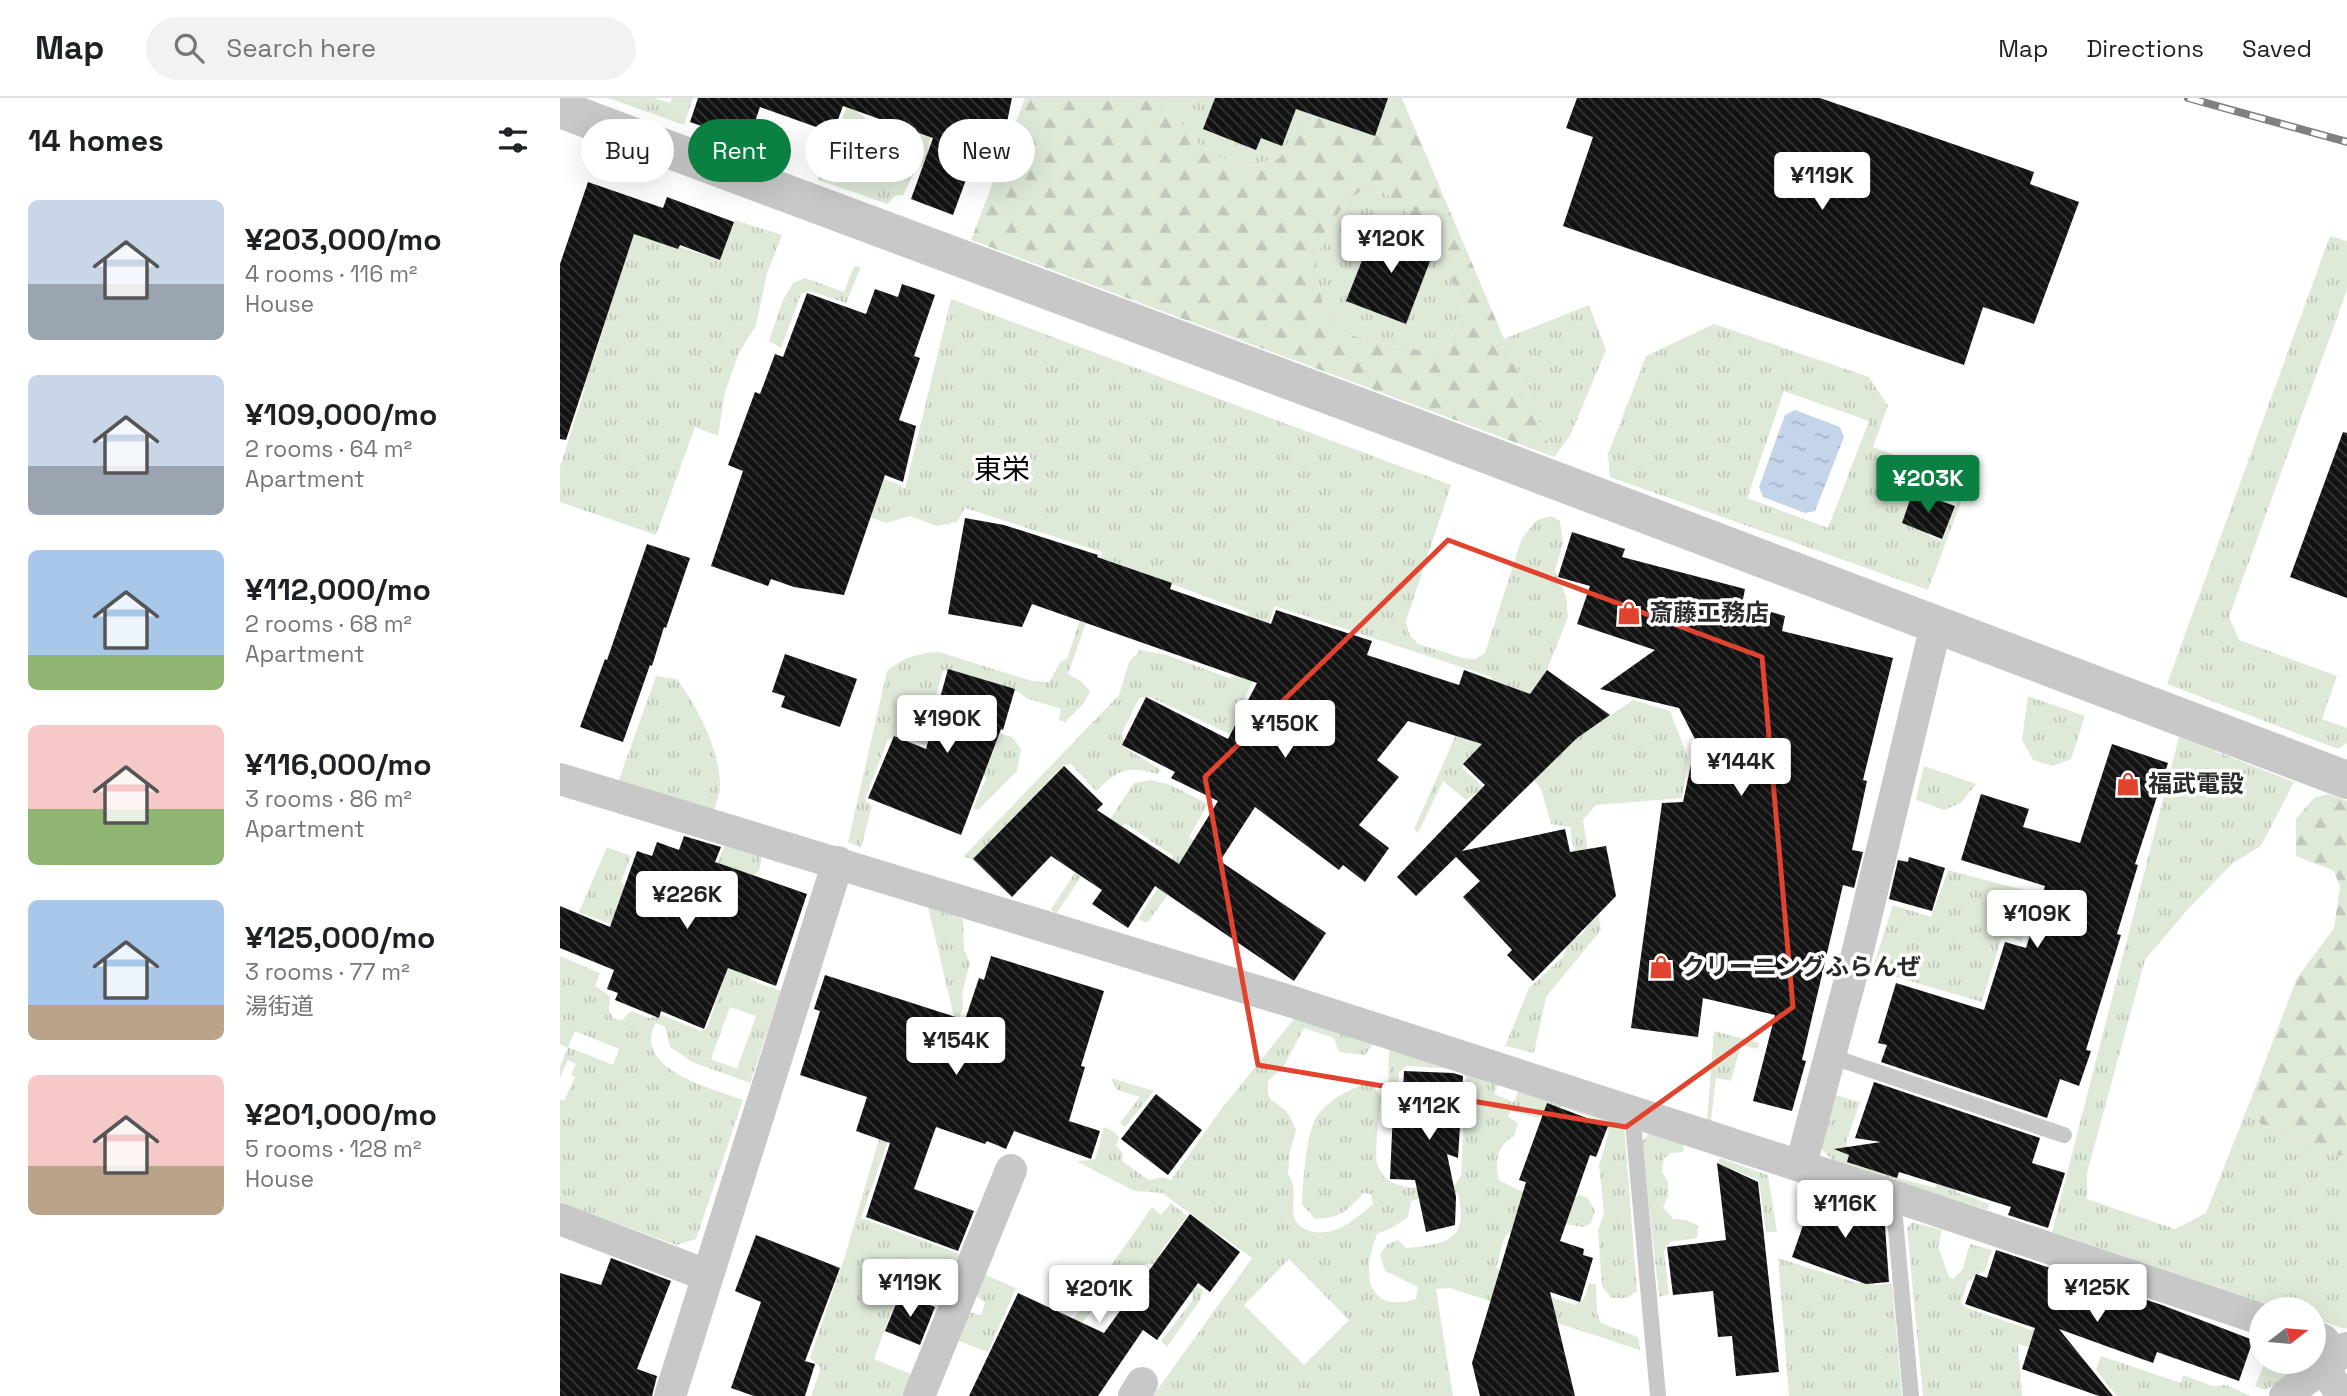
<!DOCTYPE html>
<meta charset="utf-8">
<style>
body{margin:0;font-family:"Space Grotesk","Noto Sans JP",sans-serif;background:#f2f2f2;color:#202124;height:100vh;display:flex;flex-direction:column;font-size:26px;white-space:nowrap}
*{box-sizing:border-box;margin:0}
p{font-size:23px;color:#757577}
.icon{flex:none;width:38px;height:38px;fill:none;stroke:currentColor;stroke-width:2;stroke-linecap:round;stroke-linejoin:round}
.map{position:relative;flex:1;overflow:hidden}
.panel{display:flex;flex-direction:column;background:#fff;width:560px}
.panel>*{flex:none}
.banner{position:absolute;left:21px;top:21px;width:665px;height:63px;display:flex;gap:14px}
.needle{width:46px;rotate:74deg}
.buttons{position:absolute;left:1689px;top:1199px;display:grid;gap:14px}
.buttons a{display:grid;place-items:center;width:77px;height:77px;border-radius:50%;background:#fff;box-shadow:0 7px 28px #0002;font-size:35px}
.price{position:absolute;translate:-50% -60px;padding:0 16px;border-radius:7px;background:#fff;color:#222;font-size:23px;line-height:46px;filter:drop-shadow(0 2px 4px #0008)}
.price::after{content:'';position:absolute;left:50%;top:42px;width:21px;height:16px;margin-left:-10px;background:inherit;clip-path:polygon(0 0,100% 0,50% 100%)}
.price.current{background:#0b8043;color:#fff}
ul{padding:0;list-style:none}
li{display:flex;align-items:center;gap:21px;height:175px;padding:0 28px}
li span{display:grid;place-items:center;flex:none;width:196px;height:140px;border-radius:10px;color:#555}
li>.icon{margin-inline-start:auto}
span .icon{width:84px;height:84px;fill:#fffc;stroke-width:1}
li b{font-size:30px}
h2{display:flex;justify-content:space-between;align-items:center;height:84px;padding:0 28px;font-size:30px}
.tag{padding:0 24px;border-radius:32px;background:#fff;box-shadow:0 7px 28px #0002;font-size:24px;line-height:63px}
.tag.current{background:#0b8043;color:#fff}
header{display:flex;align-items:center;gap:42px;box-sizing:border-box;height:98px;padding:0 35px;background:#fff;border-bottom:2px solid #e0e0e0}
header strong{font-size:33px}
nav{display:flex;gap:38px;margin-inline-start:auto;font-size:24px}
.search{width:490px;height:63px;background:#f2f2f2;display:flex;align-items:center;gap:18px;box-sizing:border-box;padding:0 24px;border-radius:38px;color:#757577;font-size:26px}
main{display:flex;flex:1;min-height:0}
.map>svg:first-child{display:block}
.grass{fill:url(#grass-tufts);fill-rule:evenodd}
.forest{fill:url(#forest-firs);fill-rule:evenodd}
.water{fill:url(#water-ripples)}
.building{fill:url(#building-back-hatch)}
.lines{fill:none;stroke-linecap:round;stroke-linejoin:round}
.service{stroke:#c8c8c8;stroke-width:16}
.minor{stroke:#c8c8c8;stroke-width:32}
.tertiary{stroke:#c8c8c8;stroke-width:38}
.rail-casing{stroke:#808080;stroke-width:8}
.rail{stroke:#fff;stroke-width:5;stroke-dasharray:16;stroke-linecap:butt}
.marked{fill:none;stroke:#e2432e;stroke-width:5;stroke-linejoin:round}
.labels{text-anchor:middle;stroke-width:7;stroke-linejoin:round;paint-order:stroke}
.poi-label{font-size:24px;font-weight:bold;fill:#2b2b2b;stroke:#fff;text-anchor:start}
.quarter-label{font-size:28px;fill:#000;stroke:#fff}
</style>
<header>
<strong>Map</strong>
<div class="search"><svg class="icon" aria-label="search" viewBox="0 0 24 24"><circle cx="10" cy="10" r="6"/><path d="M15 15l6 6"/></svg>Search here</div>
<nav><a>Map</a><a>Directions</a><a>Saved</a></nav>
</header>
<main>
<section class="panel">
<h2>14 homes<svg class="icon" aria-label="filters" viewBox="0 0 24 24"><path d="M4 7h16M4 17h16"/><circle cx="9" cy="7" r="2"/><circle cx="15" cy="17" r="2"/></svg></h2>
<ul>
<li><span style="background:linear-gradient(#c9d6e8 60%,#9aa5b1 0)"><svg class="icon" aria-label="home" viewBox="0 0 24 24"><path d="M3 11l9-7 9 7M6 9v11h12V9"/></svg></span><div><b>¥203,000/mo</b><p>4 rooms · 116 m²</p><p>House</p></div></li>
<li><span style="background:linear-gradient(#c9d6e8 65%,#9aa5b1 0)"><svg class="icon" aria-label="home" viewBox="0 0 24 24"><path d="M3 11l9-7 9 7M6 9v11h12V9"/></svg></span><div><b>¥109,000/mo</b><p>2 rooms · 64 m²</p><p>Apartment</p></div></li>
<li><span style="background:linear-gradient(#a9c7e8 75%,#8fb573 0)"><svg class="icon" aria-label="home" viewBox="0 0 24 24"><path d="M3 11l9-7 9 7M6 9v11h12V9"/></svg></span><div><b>¥112,000/mo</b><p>2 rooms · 68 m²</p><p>Apartment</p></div></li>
<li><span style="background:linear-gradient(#f6c9c9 60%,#8fb573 0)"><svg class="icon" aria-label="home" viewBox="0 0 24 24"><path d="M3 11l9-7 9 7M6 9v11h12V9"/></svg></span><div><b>¥116,000/mo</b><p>3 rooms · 86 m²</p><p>Apartment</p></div></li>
<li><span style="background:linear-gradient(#a9c7e8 75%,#b9a48a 0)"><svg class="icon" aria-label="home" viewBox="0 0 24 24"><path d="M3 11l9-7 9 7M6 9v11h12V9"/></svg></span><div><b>¥125,000/mo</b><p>3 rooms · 77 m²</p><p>湯街道</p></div></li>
<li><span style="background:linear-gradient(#f6c9c9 65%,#b9a48a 0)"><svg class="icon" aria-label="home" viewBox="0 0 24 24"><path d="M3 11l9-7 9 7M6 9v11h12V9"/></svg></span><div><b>¥201,000/mo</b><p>5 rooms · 128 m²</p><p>House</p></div></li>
</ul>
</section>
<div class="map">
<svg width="1787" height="1298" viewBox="0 0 1787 1298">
<defs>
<pattern id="grass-tufts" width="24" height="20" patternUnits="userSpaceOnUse" patternTransform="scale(1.75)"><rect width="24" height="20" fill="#dee9d8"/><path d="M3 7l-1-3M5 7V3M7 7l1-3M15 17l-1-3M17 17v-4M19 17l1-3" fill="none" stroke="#bfc8ba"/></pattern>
<pattern id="forest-firs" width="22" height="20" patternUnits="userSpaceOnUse" patternTransform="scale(1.75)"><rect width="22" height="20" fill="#dee9d8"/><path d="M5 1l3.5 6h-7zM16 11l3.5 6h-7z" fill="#bfc8ba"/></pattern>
<pattern id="water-ripples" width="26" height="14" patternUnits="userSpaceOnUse" patternTransform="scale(1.75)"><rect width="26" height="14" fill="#c4d4ea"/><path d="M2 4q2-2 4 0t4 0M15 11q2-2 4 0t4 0" fill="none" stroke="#a9b6c9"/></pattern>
<pattern id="building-back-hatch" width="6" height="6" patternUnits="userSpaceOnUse" patternTransform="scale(1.75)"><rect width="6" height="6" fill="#121212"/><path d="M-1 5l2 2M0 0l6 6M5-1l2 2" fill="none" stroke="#353535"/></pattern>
</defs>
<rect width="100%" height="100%" fill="#fff"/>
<g class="grass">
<polygon points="48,0 95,0 110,5 112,0 133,0 124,27"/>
<polygon points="604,0 655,0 643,31 696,52 701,40 722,48 717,8 746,11 720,60 688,68 648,56 608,11"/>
<path d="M289,3L298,6V14C322,32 310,43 315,67C316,73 320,79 322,84H332C338,71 343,58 358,53V43L347,40L340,33V20L374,13L366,66L356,71L343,97L334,98L328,106L258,82Z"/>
<path d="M801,93L826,95L876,143L904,214L882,255L845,250L794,238L764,213L756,169L763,140L786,103ZM816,127L875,150L846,226L786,202Z"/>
<polygon points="175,122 222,137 207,176 196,227 179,255 165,294 158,338 135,329 96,437 0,404 0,369 25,290 0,282 0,249 34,261 74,133 159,162"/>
<polygon points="1770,138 1787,143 1787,192 1669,519 1679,542 1777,578 1762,621 1787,630 1787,645 1778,651 1607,586"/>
<polygon points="294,168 301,169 286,205 250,193 241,196 221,250 209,243 223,202 233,185 245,180 284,194"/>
<path d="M391,201L891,387L846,523L849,536L858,546L903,560L915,561L925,555L962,440L977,422L991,418L1000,423L1003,445L995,473L1006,498L1008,519L987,572L969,597L1023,603L1039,625L1073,602L1110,613L1128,660L1122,700L1036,707L1023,722L1041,832L986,899L974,955L945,948L969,890L1003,859L1006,851L1001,842L1022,837L1026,830L1010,729L991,726L981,691L971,678L903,666V671L924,690L906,702L883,683L858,735L854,731L907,612H916L932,579L715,508L700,553V566L683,605L685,643L590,599L579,600L562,635L566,650L601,672L598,676C565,668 561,670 536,693L511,666L504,667L413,761L403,759L559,597L569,564L580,552L607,557L669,580L677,577L693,525L687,514L548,462L508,576L521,583L530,593L524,605L505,624L499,622L501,611L466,600L459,594L383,572L373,609V617L452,639L461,651L457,673L418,712L413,710L426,681L421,669L344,639L328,641L305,701L312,708L301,750L288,744L327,573C343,560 357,555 379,554L472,583L489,584L501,563L507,561L542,454L405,410L397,424L376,428L350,418L326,425L260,401L285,369L339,386L345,391ZM979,613L1011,646L982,674L950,641Z"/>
<polygon points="1029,207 1046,252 1010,338 994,359 944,241"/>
<path d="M1154,226L1309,279L1328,308L1313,349L1408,385L1368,492L1050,379L1048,356L1086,258ZM1224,293L1309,323L1268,430L1187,400ZM1322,382L1338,387L1334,399L1318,393ZM1384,395L1399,400L1381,443L1368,437Z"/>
<path d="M96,578L117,581C138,611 159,649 160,687C160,695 156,705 154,713L58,684Z"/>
<polygon points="1468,598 1525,618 1511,661 1493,668 1473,662 1462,642"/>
<polygon points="1619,639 1734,684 1701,748 1673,765 1627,812 1585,862 1527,1075 1527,1101 1615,1131 1646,1115 1692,998 1700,1026 1774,1057 1787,1058 1787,1230 1785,1231 1754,1221 1754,1211 1723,1211 1492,1134"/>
<polygon points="1364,668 1416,686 1401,705 1384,712 1356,702"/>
<polygon points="591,682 611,687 648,706 629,739 643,749 587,825 578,821 612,767 613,758 565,725 523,776 496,816 491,811 574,685"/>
<polygon points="166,744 202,757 199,773 134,826"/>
<polygon points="47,749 71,758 61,784 68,790 55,828 19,814"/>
<polygon points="1388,772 1475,795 1462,844 1452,840 1441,841 1422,904 1312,872 1333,807 1371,819"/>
<polygon points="368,809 403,821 404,852 410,865 402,896 403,910 396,927"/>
<path d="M0,858L40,875L35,888L50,898L49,913L54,921L62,922L71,913L89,920L102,917L141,933L147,930L171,861L193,869L190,882L221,893L190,985L132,964L110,949L105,929L96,925C70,971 154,991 183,1002L136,1141L116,1147L0,1104V1001L4,1003L15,979L11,977L16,966L8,962L0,980V968L8,950L0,946ZM170,909L196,918L177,971L151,961ZM15,933L59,951L53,967L8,949Z"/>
<path d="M734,921L814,945L805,957L779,954L774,940L744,930L724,968L708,983C707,1004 710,1000 724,1011C730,1016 733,1025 736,1032L730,1054L728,1076C738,1089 731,1104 734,1119C736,1126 742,1131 750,1133C775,1140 795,1121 813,1106L811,1096L803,1095C787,1114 780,1120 755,1121L742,1106C743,1085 746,1030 759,1015C771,1000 792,990 810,984L821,999C820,1011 814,1056 817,1065C825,1097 870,1090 894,1088L901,1078L906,979L898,971L847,968L839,974L837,1006L828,1008L829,954L834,948L940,980L934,996L954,1004L960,988L1064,1026L1077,1193L1067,1200H1051L1042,1188L1038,1132L1044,1115L1039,1067L1049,1034L1043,1023L1001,1009L979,1020L951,1013L948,1019L958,1025L954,1038C936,1048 935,1064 939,1082C963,1094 994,1113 1020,1097L1028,1100L1035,1113L1031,1125L1024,1129C1005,1125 962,1121 947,1137C941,1143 940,1160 936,1169C958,1189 987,1198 1015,1207L1024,1201L1029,1185L1036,1186L1037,1215L1041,1225L1078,1239L1080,1252L890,1190L876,1191L893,1298H593L692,1160L602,1095L574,1093L516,1063L535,1062L544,1029L553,1033L559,1039L556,1048L563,1055L562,1063L589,1082L603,1079L611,1082L660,1013ZM878,1095H898C909,1142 888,1146 846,1150L838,1142L828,1146L820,1156L825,1173L858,1189L856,1201C828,1210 808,1201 809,1169C809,1158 814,1146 817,1136L833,1129L848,1119L851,1103ZM729,1161L789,1222L744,1267L684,1207Z"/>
<polygon points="1154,933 1199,945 1198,951 1181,947 1171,983 1156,980 1151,1023 1147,1022"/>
<polygon points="356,964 301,1120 402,1157 382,1206 340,1190 314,1261 353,1277 345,1298 251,1298 261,1270 250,1260 285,1158 328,1010"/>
<polygon points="551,980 594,993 565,1029 560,1025 580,999 557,992"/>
<path d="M1276,997L1300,1004L1286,1045C1302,1074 1345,1081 1375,1090L1400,1018L1394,1087L1396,1094L1429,1106L1428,1112L1273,1063L1261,1050Z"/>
<polygon points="1090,1035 1124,1046 1123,1054 1111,1055 1104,1060 1102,1073 1108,1085 1108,1098 1103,1109 1113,1121 1126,1122 1138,1128 1137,1140 1110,1144 1104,1153 1109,1196 1099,1199 1082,1044"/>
<polygon points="1160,1060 1208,1077 1217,1134 1206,1134 1199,1082 1158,1066"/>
<polygon points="611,1105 627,1118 598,1157 604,1154 613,1171 643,1192 640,1202 607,1249 601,1243 632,1203 633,1196 595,1166 586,1166 575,1178 563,1169 494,1264 487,1259 592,1109 601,1117"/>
<polygon points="1352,1124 1382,1132 1378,1149 1389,1179 1393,1181 1402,1172 1410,1146 1432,1152 1425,1172 1408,1183 1401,1205 1407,1210 1471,1232 1479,1229 1495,1257 1458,1246 1462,1298 1363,1298 1347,1130"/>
<polygon points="1313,1158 1315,1187 1332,1185 1342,1298 1229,1298 1218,1160 1297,1185 1303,1183"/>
<polygon points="421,1175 456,1190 428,1254 394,1241 406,1213 421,1217 425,1205 413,1195"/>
<polygon points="1541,1258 1621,1285 1623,1277 1652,1288 1666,1287 1691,1298 1557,1298 1536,1272"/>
<polygon points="1705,1264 1732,1264 1733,1273 1706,1292 1695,1288"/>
</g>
<g class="forest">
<path d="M465,0H604L608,11L648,56L688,68L720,60L746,11V0H842L994,359L411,142ZM801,93L826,95L876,143L904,214L882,255L845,250L794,238L764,213L756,169L763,140L786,103Z"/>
<polygon points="1768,696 1787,703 1787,1058 1774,1057 1700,1026 1692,998 1737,880 1774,830 1780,789 1774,773 1736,758 1736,721 1754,700"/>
</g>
<polygon class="water" points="1235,312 1280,329 1284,339 1255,413 1245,415 1203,399 1199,389 1225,317"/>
<g class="building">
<polygon points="138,0 452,0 441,53 433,51 427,83 407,79 393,117 351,101 373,40 283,8 273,35 200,9 188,44 130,24"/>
<polygon points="655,0 828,0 815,38 736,11 722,48 701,40 696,52 643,31"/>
<polygon points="1017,0 1260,0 1474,74 1470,86 1519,104 1474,226 1423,209 1404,267 1003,128 1033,39 1006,30"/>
<polygon points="28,84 103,110 107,99 174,124 160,162 120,147 118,151 74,136 6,342 0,341 0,166"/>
<polygon points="816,127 875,150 846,226 786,203"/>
<polygon points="342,186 375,197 354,258 360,260 339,322 356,328 343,384 325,377 284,497 234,489 211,481 208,488 151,468 183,373 168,367 195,294 200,296 215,256 223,259 247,195 306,216 315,191 338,199"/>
<polygon points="1783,334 1787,335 1787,500 1730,479"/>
<polygon points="1353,393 1395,408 1382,441 1342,425"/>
<polygon points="405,420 444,427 538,457 537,459 612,485 610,491 711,526 716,512 812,543 807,557 899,587 904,572 970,596 987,572 1050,617 1017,640 902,753 1005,731 1010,754 1046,748 1056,798 973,883 947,857 952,852 903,799 920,783 896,759 856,798 837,779 925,687 903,666 922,646 848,623 817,662 839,679 799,727 829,750 805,784 783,767 779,772 695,709 660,763 766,835 734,883 595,788 568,830 532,806 542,792 491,758 452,799 413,761 504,668 543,706 537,712 619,766 658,703 611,680 615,674 562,647 586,599 668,641 697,585 472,506 462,529 388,516"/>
<polygon points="1012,434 1065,451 1062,459 1185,491 1182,506 1225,518 1222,533 1333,560 1303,682 1307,683 1292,752 1303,754 1294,790 1283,787 1242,962 1246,963 1232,1013 1193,1003 1215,917 1143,900 1138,939 1071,930 1102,705 1123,704 1136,643 1119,610 1040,591 1095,552 1017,526 1030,488 998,479"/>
<polygon points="87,446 130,460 106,530 104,529 92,568 90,567 63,644 20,629 45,561 47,562"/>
<polygon points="225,556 297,581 280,629 221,609 225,598 212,594"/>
<polygon points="388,571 455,591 443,632 441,631 401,737 308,700 334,638 366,651"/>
<polygon points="1552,646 1608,665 1575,766 1578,767 1557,836 1561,837 1526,952 1531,953 1519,988 1500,981 1487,1020 1321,964 1327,947 1318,945 1336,885 1424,912 1445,844 1466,850 1485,788 1401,762 1421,696 1469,711 1463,729 1520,745"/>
<polygon points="124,738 161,749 155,764 247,796 216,888 168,870 144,931 101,913 99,920 55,902 58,895 47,891 54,872 0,850 0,808 50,829 77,753 92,758 97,744 119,752"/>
<polygon points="1349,759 1385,770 1372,813 1329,801 1338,762 1348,764"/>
<polygon points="431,858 544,893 521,968 525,969 509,1023 540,1033 531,1061 454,1033 446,1051 427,1043 425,1046 376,1029 354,1091 414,1113 398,1153 306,1119 330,1045 296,1033 307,999 240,977 260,913 254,911 265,877 405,922 419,880 424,882"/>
<polygon points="844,973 893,975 903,978 898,1060 887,1056 896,1099 895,1127 866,1134 855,1082 830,1081 833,1012 842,1012"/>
<polygon points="1314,984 1480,1040 1472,1065 1505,1075 1488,1130 1448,1117 1451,1109 1339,1074 1337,1080 1287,1064 1289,1057 1274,1051 1321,1044 1295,1040"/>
<polygon points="596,996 642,1032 608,1077 561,1041"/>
<polygon points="987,1005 1048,1028 1036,1059 1030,1057 1000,1143 1024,1151 1023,1157 1033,1160 1020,1204 990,1194 1015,1298 920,1298 912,1265 966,1084 959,1082"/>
<polygon points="1157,1065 1198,1084 1219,1274 1176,1278 1172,1238 1158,1239 1153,1193 1113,1197 1107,1149 1166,1142"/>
<polygon points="1260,1094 1324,1114 1329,1184 1306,1186 1232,1159 1249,1110 1255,1111"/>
<polygon points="630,1116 680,1154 650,1194 638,1185 597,1242 583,1232 538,1298 409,1298 458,1195 544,1235"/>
<polygon points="196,1137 280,1170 245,1263 255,1266 245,1298 194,1298 171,1290 201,1204 175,1193"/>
<polygon points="1436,1152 1602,1207 1693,1242 1679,1283 1597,1254 1593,1265 1499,1231 1553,1298 1539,1298 1462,1271 1475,1230 1405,1206 1416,1176 1427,1180"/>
<polygon points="51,1160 111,1183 77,1271 97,1278 92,1298 0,1298 0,1175 41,1187"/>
<polygon points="340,1196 375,1209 360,1247 325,1233"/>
</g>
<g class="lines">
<g class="service">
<polyline points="1270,958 1504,1037"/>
<polyline points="1072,1013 1098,1298"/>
<polyline points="1333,1098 1351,1298"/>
</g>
<g class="minor">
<polyline points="0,681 736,905 1333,1098 1701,1221"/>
<polyline points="1241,1067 1298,852 1376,527"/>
<polyline points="0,1121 146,1177"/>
<polyline points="1754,1238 1763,1242 1777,1258"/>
<polyline points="1763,1270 1783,1298"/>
<polyline points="110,1298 278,764"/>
<polyline points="359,1298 451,1072"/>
<polyline points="574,1298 582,1285"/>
<polyline points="1725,1298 1787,1250"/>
</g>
<polyline class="tertiary" points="0,11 862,332 1787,682"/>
<g class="rail-casing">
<polyline id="rail" points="1628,0 1787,44"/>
</g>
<use href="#rail" class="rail"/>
</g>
<path class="marked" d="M888,442L1202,559L1233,909L1066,1029L698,967L645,679Z"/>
<defs>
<g id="shop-bare" transform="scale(1.89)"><path d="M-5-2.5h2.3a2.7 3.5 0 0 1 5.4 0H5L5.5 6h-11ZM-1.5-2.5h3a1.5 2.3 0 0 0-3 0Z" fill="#e2432e" stroke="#fff" stroke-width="2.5" paint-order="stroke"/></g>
</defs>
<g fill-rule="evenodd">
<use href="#shop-bare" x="1069" y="515"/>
<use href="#shop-bare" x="1568" y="686"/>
<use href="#shop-bare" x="1101" y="869"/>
</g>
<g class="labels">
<g class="poi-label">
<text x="1089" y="523">斎藤工務店</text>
<text x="1588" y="694">福武電設</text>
<text x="1121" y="877">クリーニングふらんぜ</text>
</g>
<g class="quarter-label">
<text x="442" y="381">東栄</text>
</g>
</g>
</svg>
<div class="buttons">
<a><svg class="needle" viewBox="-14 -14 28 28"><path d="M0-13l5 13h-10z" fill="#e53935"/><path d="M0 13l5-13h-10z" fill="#757577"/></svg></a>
</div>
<b class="price" style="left:1262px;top:114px">¥119K</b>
<b class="price" style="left:831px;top:177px">¥120K</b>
<b class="price current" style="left:1368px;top:417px">¥203K</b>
<b class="price" style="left:387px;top:657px">¥190K</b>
<b class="price" style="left:725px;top:662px">¥150K</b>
<b class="price" style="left:1181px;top:700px">¥144K</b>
<b class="price" style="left:127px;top:833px">¥226K</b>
<b class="price" style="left:1477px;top:852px">¥109K</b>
<b class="price" style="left:396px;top:979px">¥154K</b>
<b class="price" style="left:869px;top:1044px">¥112K</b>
<b class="price" style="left:1285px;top:1142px">¥116K</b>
<b class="price" style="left:350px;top:1221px">¥119K</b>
<b class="price" style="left:1537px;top:1226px">¥125K</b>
<b class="price" style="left:539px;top:1227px">¥201K</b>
<div class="banner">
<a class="tag">Buy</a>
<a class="tag current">Rent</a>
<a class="tag">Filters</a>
<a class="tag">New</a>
</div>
</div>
</main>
